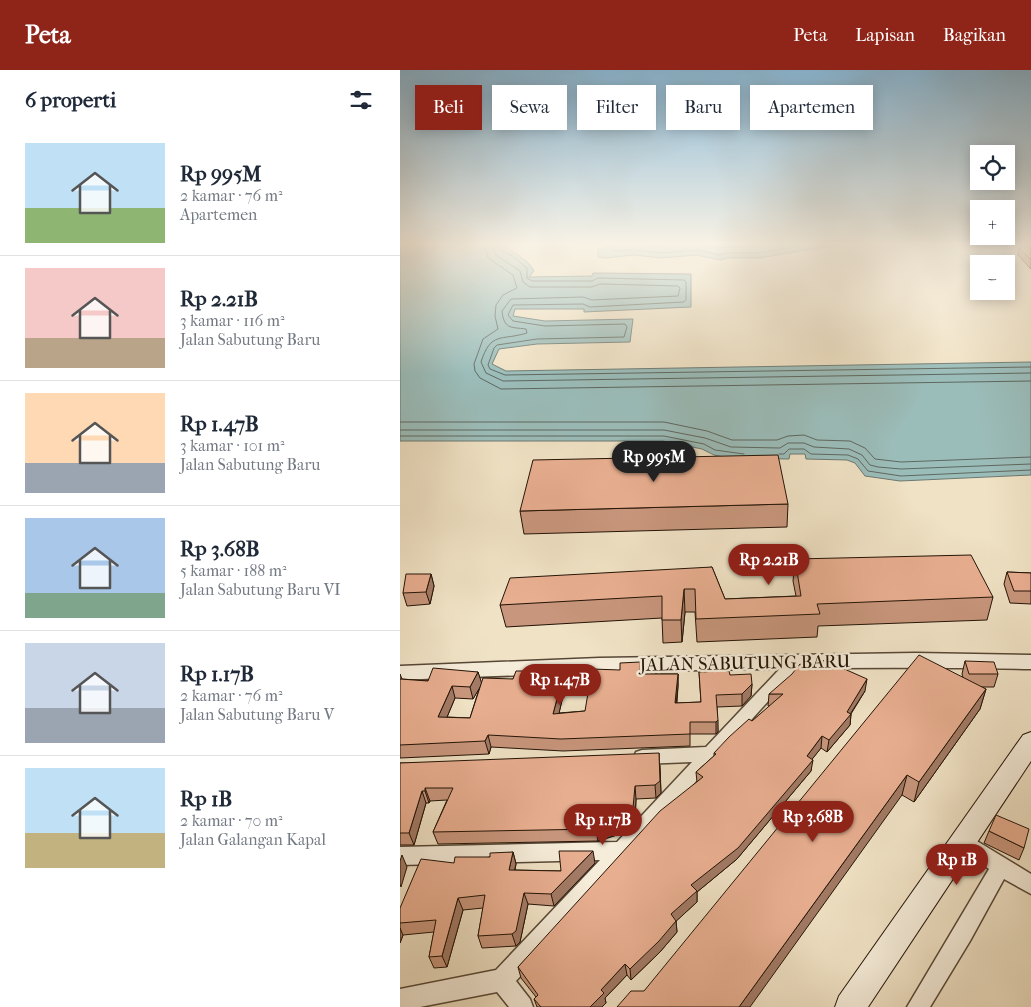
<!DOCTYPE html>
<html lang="id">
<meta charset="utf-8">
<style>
body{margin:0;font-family:"IM FELL French Canon",serif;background:#f6f6f7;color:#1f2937;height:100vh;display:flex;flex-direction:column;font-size:19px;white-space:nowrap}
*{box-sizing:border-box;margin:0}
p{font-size:16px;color:#747a83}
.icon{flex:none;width:28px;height:28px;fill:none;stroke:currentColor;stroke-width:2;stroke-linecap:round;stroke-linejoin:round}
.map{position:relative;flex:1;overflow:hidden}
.details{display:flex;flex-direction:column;background:#fff;width:400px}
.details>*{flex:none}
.banner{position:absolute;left:15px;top:15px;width:475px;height:45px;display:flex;gap:10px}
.buttons{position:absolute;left:570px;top:75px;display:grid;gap:10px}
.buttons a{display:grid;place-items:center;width:45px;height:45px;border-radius:0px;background:#fff;box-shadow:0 2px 12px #0003;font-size:25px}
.price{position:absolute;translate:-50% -42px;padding:0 11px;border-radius:18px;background:#8f2418;color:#fff;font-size:16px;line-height:32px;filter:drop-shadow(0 1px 2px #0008)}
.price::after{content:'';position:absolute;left:50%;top:30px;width:15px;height:11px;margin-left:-8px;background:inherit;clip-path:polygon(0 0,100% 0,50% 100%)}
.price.selected{background:#222;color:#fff}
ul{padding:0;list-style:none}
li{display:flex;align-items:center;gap:15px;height:125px;padding:0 25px}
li+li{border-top:1px solid #e0e1e3}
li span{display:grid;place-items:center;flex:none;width:140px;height:100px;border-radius:0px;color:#555}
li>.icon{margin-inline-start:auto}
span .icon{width:60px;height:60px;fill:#fffc;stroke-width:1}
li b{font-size:21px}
h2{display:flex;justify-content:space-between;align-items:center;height:60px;padding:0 25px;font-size:21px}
.tag{padding:0 18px;border-radius:0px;background:#fff;box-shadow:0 2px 12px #0003;font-size:18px;line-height:45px}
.tag.selected{background:#8f2418;color:#fff}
header{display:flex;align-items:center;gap:30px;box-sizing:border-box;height:70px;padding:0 25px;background:#8f2418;color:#fff}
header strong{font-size:24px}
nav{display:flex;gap:28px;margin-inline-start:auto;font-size:18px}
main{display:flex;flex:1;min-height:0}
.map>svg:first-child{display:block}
.water{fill:#9bbdba;stroke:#6b7972}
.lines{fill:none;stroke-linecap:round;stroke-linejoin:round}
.shore{stroke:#5f6860;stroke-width:1}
.minor-casing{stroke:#564736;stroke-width:3}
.tertiary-casing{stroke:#564736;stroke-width:3}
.secondary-casing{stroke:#231306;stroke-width:2}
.minor{fill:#f5ecd9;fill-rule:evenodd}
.tertiary{fill:#f5ecd9;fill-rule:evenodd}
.secondary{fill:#f5ecd9;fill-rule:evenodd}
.wall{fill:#c8967c;stroke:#231306;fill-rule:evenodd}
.shaded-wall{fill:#a27a65;stroke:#231306}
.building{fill:#e8ae90;stroke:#231306}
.labels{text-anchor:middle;stroke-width:5;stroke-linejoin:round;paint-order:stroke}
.near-street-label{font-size:18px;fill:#231306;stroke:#f5ecd9}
</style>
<header>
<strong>Peta</strong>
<nav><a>Peta</a><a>Lapisan</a><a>Bagikan</a></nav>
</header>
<main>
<section class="details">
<h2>6 properti<svg class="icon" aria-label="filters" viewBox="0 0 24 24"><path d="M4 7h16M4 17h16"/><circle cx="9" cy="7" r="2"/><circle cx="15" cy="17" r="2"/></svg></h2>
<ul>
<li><span style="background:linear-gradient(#bfe0f5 65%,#8fb573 0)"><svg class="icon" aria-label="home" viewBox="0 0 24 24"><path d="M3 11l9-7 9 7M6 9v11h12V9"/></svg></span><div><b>Rp 995M</b><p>2 kamar · 76 m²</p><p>Apartemen</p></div></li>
<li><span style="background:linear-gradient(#f6c9c9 70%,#b9a48a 0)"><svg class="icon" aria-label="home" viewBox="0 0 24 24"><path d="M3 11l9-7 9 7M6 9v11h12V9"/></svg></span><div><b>Rp 2.21B</b><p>3 kamar · 116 m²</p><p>Jalan Sabutung Baru</p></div></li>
<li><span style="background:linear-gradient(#ffd9b3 70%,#9aa5b1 0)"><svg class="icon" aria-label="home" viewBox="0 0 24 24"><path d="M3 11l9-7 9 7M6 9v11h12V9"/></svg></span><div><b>Rp 1.47B</b><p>3 kamar · 101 m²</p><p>Jalan Sabutung Baru</p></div></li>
<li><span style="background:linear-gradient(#a9c7e8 75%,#7fa58c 0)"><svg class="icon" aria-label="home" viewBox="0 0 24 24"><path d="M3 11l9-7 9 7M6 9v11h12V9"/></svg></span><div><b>Rp 3.68B</b><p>5 kamar · 188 m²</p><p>Jalan Sabutung Baru VI</p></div></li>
<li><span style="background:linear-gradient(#c9d6e8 65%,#9aa5b1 0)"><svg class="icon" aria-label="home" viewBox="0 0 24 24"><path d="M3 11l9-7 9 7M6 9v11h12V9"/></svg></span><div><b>Rp 1.17B</b><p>2 kamar · 76 m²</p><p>Jalan Sabutung Baru V</p></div></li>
<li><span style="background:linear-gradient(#bfe0f5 65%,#c2b280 0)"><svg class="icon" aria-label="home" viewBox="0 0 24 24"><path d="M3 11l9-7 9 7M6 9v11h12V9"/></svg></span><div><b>Rp 1B</b><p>2 kamar · 70 m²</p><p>Jalan Galangan Kapal</p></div></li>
</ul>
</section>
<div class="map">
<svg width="631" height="937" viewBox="0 0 631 937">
<rect width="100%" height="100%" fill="#f0e2c5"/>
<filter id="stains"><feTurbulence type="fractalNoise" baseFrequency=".004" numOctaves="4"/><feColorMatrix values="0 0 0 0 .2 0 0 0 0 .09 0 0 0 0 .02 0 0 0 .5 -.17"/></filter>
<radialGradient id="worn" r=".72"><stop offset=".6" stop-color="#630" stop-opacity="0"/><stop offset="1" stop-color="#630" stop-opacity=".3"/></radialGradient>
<g class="water">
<path d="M0,174H104L103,176C114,183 128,189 134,201L129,207L192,206L193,203L291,204V237L184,242V239H115L113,246L145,251L233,249L230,272L137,274L99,279L92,294L106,301L631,292V405L500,411L465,406L455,393L447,390L406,389L405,384H390L389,389L329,388L314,385L302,379L263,371H0Z"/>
<polygon points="434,174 420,178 359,188 327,188 321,190 296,185 261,188 234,185 206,188 198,187 198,180 212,176"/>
</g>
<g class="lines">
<g class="shore">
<polyline points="84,174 88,188 113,205 117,218 103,225 96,235 95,246 98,259 83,269 74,294 75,301 80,308 101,319 631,311"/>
<path d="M92,174L96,185L120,201L123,212L130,217H192L200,214L278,216L280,218L278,226L192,230L183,227L111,229L102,241C104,259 110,257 126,259L127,263C101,271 91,261 81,292L86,303L103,311L631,303"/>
<polyline points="98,174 100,180 111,185 127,198 127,208 132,211 192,211 198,208 284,210 286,212 286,230 284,232 190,237 183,234 113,235 108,245 113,251 145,256 225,254 227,257 224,267 137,269 97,275 94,278 88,295 90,299 105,305 631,297"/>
<polyline points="212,174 211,179 214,181 234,180 261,183 296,180 320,185 327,183 358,183 413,174"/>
<polyline points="300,174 320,178 372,174"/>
<polyline points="0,352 264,352 307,361 332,370 377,370 388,366 404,365 417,370 450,371 465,378 475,389 501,392 631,387"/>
<polyline points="0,360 264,360 305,368 331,377 380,378 388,373 404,373 414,377 449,379 462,385 470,395 478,397 501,399 631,394"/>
<polyline points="0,366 264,366 304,374 315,380 344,384"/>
<polyline points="379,384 384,384 389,379 404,379 411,384 448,385 458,389 468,401 501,406 631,400"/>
</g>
<g class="minor-casing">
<g id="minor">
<polygon points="394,587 399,589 402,593 399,597 116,911 130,929 133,937 109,937 97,922 20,937 0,937 0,919 96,900 200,790 0,795 0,777 217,772 292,692 242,694 236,692 234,687 236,682 242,680 306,677 389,589"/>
<polygon points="562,762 631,804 631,824 604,809 570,871 530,937 507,937 589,799 555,777 553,771 555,765"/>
</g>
</g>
<g class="tertiary-casing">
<path id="tertiary" d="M515,583L631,585V599C421,595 210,601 0,610V596L199,588Z"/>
</g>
<g class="secondary-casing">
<polygon id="secondary" points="631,662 631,691 468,937 435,937 439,926 623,665"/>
</g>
<use href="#minor" class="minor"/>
<use href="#tertiary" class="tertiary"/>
<use href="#secondary" class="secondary"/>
</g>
<g class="wall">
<polygon points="619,178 631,178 631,199 618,185"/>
<polygon points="388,434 387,457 124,464 120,441"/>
<polygon points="395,489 593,527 587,550 418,556 417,567 297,572 295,542 285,542 282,572 263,573 262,548 106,557 100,535 312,497 325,529 396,526 393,511"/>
<polygon points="607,502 631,503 631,534 610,533 604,514"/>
<polygon points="31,504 34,516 30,534 7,536 3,523"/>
<polygon points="565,591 598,604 594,617 581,617 586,619 580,639 514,732 502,725 244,921 563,608 562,604"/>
<path d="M133,601L135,613L163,626L159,643L185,641L241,604H278V616L277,633L301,632L299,602L330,605L352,614L351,626L342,636L317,637L318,662L316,664H290V676L163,681L91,677L89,684L0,688V604L2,609L28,611L78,602L81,613L113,609ZM80,616L70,648L47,647L55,628L73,629Z"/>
<polygon points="465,621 451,644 450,655 427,682 421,678 412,689 411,701 337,789 297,822 297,832 276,851 277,862 260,882 231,910 227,905 205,928 206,933 202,937 137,937 134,929 136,927 121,908 118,897 297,712 296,702 314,686 314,683 370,636 368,636 369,624"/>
<polygon points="0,693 260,695 261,723 256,728 236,729 235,751 223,763 198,771 38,774 33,762 47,730 30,731 29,733 26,733 14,775 0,775"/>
<polygon points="589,761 624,778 619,790 584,773"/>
<polygon points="113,782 116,794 115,800 161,801 195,793 154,836 128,834 120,872 116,876 82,878 78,866 83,838 63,840 47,897 34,898 29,887 34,862 3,865 0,873 0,838 54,793 90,787"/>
</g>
<g class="shaded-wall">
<polygon points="31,504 34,516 30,534 26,522"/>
<polygon points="284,519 285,542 282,572 281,550"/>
<polygon points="133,601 135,613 129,613"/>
<polygon points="78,602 82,614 73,629 70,617"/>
<polygon points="278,604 278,616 275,645 275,633"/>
<polygon points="467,609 465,621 449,646 451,644 450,655 427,682 429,670"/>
<polygon points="161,614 163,626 156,656 153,644"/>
<polygon points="352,614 351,626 342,636 342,624"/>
<polygon points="52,616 55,628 42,659 38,647"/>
<polygon points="586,619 580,639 514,732 519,712"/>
<polygon points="318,650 318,662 316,664 316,652"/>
<polygon points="88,665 91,677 89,684 85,671"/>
<polygon points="422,666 421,678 406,697 407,686"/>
<polygon points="259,683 261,723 256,728 255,715"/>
<polygon points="413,690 411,701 337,789 297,822 297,832 272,855 271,844 291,815"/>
<polygon points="507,705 502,725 350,937 339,937"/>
<polygon points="235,716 236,729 235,751 223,763 198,771 196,759"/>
<polygon points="25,718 30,731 29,733 25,721"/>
<polygon points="22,721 26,733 14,775 9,763"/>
<polygon points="193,781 195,793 154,836 151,824"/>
<polygon points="113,782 116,794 112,811 109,800"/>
<polygon points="2,785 7,797 1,817 0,814 0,791"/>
<polygon points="124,823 128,834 120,872 116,876 112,864"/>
<polygon points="58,828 63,840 47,897 42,886"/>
<polygon points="276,851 277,862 260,882 231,910 230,899"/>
<polygon points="0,858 3,865 0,873"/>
<polygon points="225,894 227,905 205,928 206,933 202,937 190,937 201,920"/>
</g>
<g class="building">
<polygon points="623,174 627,174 631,178 631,190 619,178"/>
<polygon points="378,385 388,434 120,441 133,390"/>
<polygon points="571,485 593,527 417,534 420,544 296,549 295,519 284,519 281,550 262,550 262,526 100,535 110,508 312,497 325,529 401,526 395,489"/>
<polygon points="607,502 631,503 631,521 614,521"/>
<polygon points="6,504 31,504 26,522 3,523"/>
<polygon points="519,585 586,619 519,712 507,705 339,937 217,937 231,921 244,921"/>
<polygon points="424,590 467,609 447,642 451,644 429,670 422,666 407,686 413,690 338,778 291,815 297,821 271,844 276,851 259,871 230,899 225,894 201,920 204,923 190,937 141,937 134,929 138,925 118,897 260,741 303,707 296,702 316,684 314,683 329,667 349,649 352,651 383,624 369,624 392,604 400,594 416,600"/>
<polygon points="565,591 594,592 598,604 569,604"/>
<polygon points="240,592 240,604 278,604 275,633 301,632 299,602 329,601 330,605 351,604 352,614 342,624 316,625 318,650 316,652 290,652 290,664 161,669 88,665 85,671 0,675 0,609 28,611 33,598 78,602 70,617 52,616 38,647 70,648 83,608 113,609 116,601 133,601 129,613 161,614 153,644 185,641 192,599 220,600 220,593"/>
<polygon points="259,683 260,711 255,715 235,716 233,738 222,750 196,759 33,762 53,718 25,718 25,721 22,721 9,763 0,763 0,693"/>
<polygon points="596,745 629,759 624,778 589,761"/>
<polygon points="159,781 193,781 151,824 124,823 116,861 112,864 78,866 85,825 58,828 42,886 29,887 36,850 0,853 0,838 21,789 54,793 55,787 90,787 90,783 113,782 109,800 161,801"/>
</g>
<linearGradient id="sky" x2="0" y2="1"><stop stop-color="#89b8d6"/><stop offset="0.57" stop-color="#f8f2e5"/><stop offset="1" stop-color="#f8f2e5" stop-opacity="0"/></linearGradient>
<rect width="631" height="305" fill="url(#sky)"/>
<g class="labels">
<g class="near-street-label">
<text transform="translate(345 593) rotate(-1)" y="6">JALAN SABUTUNG BARU</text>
</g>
</g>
<rect width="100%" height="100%" filter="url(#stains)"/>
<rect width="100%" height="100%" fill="url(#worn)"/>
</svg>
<div class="buttons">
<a><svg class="icon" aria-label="locate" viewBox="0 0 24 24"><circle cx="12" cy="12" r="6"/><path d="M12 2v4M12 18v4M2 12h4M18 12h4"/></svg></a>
<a>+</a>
<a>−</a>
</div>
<b class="price selected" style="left:254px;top:413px">Rp 995M</b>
<b class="price" style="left:369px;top:516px">Rp 2.21B</b>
<b class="price" style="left:160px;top:636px">Rp 1.47B</b>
<b class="price" style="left:413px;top:773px">Rp 3.68B</b>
<b class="price" style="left:203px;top:776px">Rp 1.17B</b>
<b class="price" style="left:557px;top:816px">Rp 1B</b>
<div class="banner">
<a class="tag selected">Beli</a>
<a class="tag">Sewa</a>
<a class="tag">Filter</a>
<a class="tag">Baru</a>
<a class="tag">Apartemen</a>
</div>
</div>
</main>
